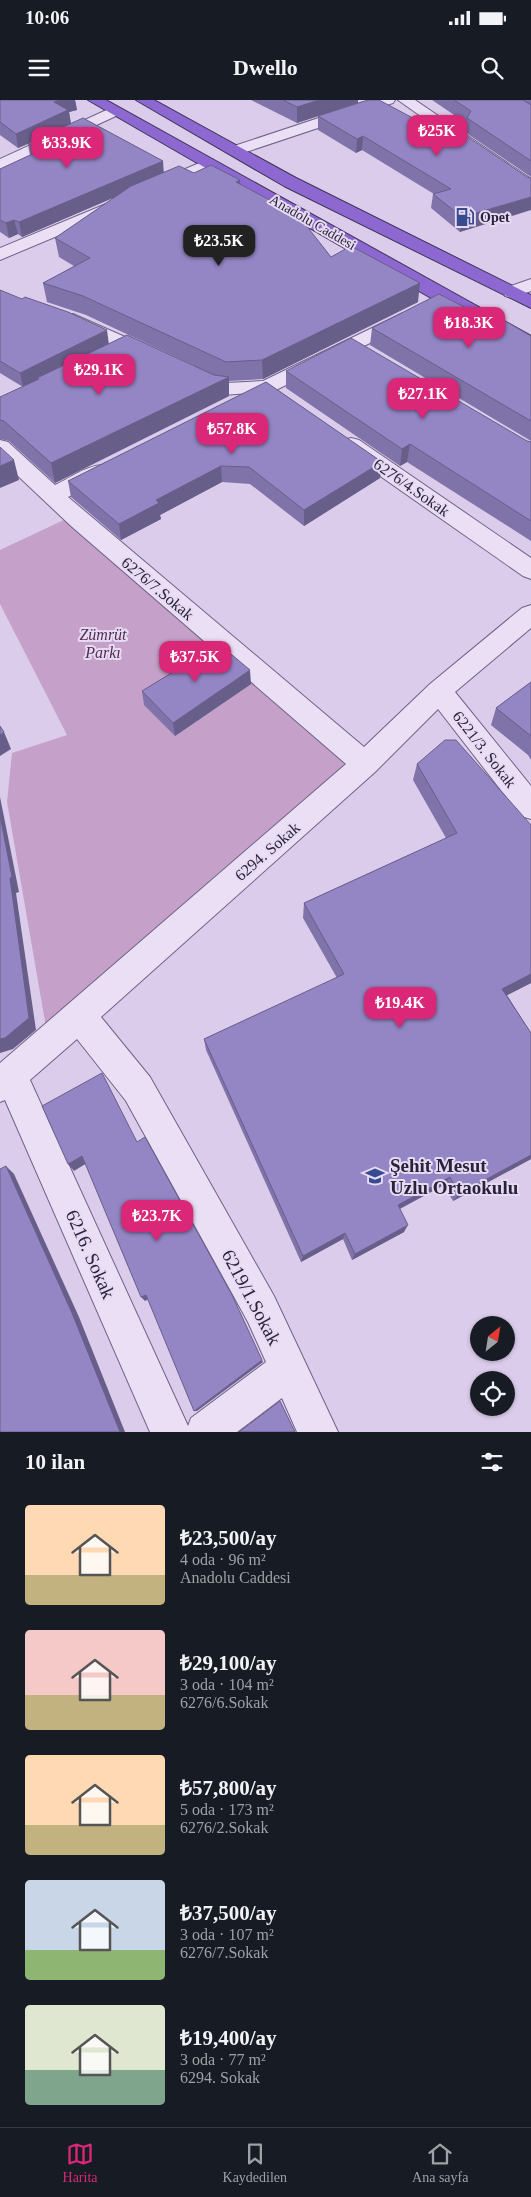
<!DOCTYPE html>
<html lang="tr">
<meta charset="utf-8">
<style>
body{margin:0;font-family:"Times New Roman",serif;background:#242831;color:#f1f3f6;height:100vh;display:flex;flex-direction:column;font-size:19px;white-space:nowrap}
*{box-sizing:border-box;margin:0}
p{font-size:16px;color:#9ea1a6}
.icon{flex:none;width:28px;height:28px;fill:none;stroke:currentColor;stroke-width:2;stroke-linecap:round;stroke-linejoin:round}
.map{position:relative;height:1332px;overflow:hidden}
.panel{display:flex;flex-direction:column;background:#171b24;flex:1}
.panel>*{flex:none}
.needle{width:32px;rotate:30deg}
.buttons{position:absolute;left:470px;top:1216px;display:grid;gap:10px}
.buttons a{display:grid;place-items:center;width:45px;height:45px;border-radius:50%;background:#171b24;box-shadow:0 1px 4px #0004;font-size:25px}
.price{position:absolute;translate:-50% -42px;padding:0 11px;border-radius:10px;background:#db2777;color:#fff;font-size:16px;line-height:32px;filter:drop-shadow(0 1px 2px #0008)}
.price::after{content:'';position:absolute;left:50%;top:30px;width:15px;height:11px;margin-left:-8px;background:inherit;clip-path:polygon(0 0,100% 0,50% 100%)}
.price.selected{background:#222;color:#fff}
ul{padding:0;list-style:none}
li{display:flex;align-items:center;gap:15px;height:125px;padding:0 25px}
li span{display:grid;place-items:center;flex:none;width:140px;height:100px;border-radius:5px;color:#555}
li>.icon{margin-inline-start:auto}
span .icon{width:60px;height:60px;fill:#fffc;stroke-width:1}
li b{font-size:21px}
h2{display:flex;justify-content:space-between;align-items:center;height:60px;padding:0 25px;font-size:21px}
.status{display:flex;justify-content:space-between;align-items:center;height:35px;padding:0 25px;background:#171b24;direction:ltr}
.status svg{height:14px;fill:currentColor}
header{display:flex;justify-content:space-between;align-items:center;height:65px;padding:0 25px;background:#171b24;font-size:22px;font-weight:600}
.dock{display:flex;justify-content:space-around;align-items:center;height:70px;border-top:1px solid #363941;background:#171b24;font-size:14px;color:#9ea1a6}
.dock a{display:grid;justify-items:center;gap:2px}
.dock .selected{color:#db2777}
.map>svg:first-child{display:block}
.green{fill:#c5a1c9}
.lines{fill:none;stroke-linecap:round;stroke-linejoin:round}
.minor-casing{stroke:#6e6287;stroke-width:2}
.highway-casing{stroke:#3d3556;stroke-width:2}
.minor{fill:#ebdff6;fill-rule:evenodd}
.highway{fill:#8d68d0;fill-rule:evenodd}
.wall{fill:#7f73a9}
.shaded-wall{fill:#685e8a}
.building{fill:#9486c5;stroke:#685e8a}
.labels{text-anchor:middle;stroke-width:4;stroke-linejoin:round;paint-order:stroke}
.far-poi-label{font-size:14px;font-weight:bold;fill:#292339;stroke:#e7dbf3;text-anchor:start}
.far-street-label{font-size:14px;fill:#292339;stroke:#e7dbf3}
.street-label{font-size:16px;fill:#292339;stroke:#e7dbf3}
.park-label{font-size:16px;font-style:italic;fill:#532c52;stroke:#e7dbf3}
.near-poi-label{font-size:19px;font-weight:bold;fill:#292339;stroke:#e7dbf3;text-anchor:start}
.near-street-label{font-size:19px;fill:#292339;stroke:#e7dbf3}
</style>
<div class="status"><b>10:06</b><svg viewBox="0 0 49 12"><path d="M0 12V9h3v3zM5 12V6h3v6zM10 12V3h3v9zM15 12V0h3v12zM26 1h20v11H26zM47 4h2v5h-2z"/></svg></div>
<header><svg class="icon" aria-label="menu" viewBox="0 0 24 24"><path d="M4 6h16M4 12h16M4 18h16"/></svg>Dwello<svg class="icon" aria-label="search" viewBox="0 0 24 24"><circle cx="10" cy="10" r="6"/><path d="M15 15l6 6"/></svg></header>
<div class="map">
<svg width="531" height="1332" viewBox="0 0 531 1332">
<rect width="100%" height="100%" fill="#dccceb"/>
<polygon class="green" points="68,418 228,553 175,636 256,580 347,666 47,933 7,702 12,653 67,635 0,504 0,450"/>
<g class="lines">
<g class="minor-casing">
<g id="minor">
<polygon points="373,0 395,0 393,3 234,56 226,51 228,48"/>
<polygon points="398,0 415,0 531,79 531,91 525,90"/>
<polygon points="113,7 121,12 118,15 0,70 0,59"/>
<polygon points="209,59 215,61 217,64 215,67 164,91 152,91 150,87 152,83"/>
<polygon points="118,99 124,100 126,104 124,108 0,160 0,148"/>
<polygon points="531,179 531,191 512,198 505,196 503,192 505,188"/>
<polygon points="403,213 410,215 413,219 410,223 274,291 223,295 188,280 185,276 188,272 195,270 202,272 226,283 263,281"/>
<polygon points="73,214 159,252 162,256 159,260 145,260 66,224 63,220 66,216"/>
<polygon points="351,338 359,340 531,458 531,479 523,476 343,350 340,345 343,340"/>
<path d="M0,340L8,342L55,385C71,378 92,361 110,366L113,371L110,376L68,397L364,647L430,584L522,508L531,505V528L455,592L531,686V719L521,716L438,609L375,672L101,917L150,977L274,1196L338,1332H297L282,1298L237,1332H150L5,1000L0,1002V963L346,664L71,426L0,359ZM77,939L126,1001L248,1222L266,1262L191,1318L188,1326L30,980Z"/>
</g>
</g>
<g class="highway-casing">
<g id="highway">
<polygon points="88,0 106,0 531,236 531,250 438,202"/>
<polygon points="136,0 154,0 296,78 531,195 531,208 284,86"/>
</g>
</g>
<use href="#minor" class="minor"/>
<use href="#highway" class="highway"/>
</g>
<g class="wall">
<polygon points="0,0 75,0 77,10 69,12 71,24 164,72 194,73 240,80 240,85 331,157 418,202 263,279 229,281 229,296 55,383 9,341 0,339 0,297 23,287 0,273 0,190 109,244 195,266 86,215 47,202 43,183 74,166 59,157 55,138 115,97 22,137 18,134 9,138 0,132 0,69 30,55 28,44 18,48 0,35"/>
<polygon points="251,0 358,0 358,3 297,23"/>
<polygon points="432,0 531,0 531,77 465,32 466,23"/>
<polygon points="318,16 527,77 460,132 431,108 433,94 434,94 362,50 356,53 318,30"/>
<polygon points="494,222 531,236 531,341 370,245 372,228"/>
<polygon points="286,271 531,342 531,441 407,362 400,366 286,288"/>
<polygon points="266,282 382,362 380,378 304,426 250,384 222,382 160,415 161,419 121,440 71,397 68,381"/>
<polygon points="531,582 531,660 528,655 491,625 496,608"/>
<polygon points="251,584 175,636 144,605 142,591"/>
<polygon points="417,664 531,725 531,883 507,895 531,933 531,1059 453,1101 444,1085 400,1109 404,1132 352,1160 343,1139 301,1162 206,950 204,939 337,878 303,818 304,803 446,738 413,680"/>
</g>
<g class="shaded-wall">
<polygon points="60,0 75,0 77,10 69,12 71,24 18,48 16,34 54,2"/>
<polygon points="319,0 358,0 358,3 297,23 297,7"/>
<polygon points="363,36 362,50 356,53 357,39"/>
<polygon points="163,61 164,76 22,137 19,122"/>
<polygon points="240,80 241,99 236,82"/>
<polygon points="531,97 531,110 460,132 462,117"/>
<polygon points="14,120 18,134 9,138 6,123"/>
<polygon points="420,183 418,202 263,279 262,260"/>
<polygon points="107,230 109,245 37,278 37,280 23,287 20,273"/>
<polygon points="229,277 229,296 55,383 51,363"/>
<polygon points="410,344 407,362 400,366 402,349"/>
<polygon points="14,360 19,380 0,388 0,366"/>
<polygon points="382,362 380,378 304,426 304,410"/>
<polygon points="221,366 222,382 160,415 161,419 121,440 119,424 156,400"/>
<polygon points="250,570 251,584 175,636 173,623"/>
<polygon points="4,632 11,649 0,656 0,635"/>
<polygon points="0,697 19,792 16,793 36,930 13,949 0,953 0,939 10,778 0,716"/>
<polygon points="531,874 531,883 496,901 502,889"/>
<polygon points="531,1055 531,1059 453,1101 459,1094"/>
<polygon points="82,1056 87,1063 74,1071 68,1064"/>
<polygon points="6,1066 14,1074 79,1217 125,1332 120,1332"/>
<polygon points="450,1077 444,1085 393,1112 398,1105"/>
<polygon points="408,1125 404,1132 352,1160 355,1154"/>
<polygon points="345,1133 343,1139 301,1162 303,1156"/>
<polygon points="146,1195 149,1199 145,1201 141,1197"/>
<polygon points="262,1260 263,1262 197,1311 194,1311"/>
</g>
<g class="building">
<polygon points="0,0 60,0 54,2 68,10 16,34 0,22"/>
<polygon points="283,0 319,0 297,7"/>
<polygon points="368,0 379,0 454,40 459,31 527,77 531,78 531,97 462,117 433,94 451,89 363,36 357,39 318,16"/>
<polygon points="454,0 523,0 531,5 531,61 467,18 471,11"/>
<polygon points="83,18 163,61 19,122 14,120 6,123 0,120 0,69 39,51 28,43"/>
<polygon points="211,65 240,80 236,82 298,115 331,157 351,146 420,183 262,260 226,262 83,196 43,183 90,158 55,138 131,86 179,66 194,73"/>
<polygon points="0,190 22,199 25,197 68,212 107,230 20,273 0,261"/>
<polygon points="439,194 494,222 500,218 531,236 531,321 372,228"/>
<polygon points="127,235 214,275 229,277 51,363 4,321 0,320 0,297 39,279 37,278"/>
<polygon points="351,238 527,341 531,342 531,421 410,344 402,349 286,271"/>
<polygon points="266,282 382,362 304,410 249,367 221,366 156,400 159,403 119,424 68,381"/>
<polygon points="0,347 14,360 0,366"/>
<polygon points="219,544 250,570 173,623 142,591"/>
<polygon points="531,582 531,636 496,608"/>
<polygon points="0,626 4,632 0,635"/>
<polygon points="445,640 456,640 531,725 531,874 502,889 531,933 531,1055 459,1094 450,1077 398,1105 408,1125 355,1154 345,1133 303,1156 204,939 344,874 304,803 457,733 417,664"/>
<polygon points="0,716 12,777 10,778 29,918 5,938 0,939"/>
<polygon points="102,973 137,1042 145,1037 232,1195 262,1260 194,1311 146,1195 141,1197 82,1056 68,1064 42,1006"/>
<polygon points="6,1066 72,1213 120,1332 0,1332 0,1069"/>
<polygon points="280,1301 295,1332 239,1332"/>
</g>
<defs>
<g id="fuel-bare" transform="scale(1.5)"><path d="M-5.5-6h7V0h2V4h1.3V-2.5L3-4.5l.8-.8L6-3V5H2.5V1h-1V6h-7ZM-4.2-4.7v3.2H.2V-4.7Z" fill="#384a90" stroke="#e7dbf3" stroke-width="2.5" paint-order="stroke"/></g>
<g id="school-bare" transform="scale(1.5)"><path d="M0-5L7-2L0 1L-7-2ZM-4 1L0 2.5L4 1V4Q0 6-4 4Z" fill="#384a90" stroke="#e7dbf3" stroke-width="2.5" paint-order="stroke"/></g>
</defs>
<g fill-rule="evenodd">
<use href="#fuel-bare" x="465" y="117"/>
<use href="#school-bare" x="375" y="1076"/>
</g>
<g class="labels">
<g class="far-poi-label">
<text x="480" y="122">Opet</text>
</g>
<g class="far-street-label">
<text transform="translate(313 122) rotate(30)" y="5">Anadolu Caddesi</text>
</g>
<g class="street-label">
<text transform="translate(412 387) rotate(35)" y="6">6276/4.Sokak</text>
<text transform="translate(158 488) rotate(40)" y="6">6276/7.Sokak</text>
<text transform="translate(485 649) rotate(52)" y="6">6221/3. Sokak</text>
<text transform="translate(267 751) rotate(-41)" y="6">6294. Sokak</text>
</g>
<g class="park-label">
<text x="103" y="540">Zümrüt<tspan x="103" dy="18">Parkı</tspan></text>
</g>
<g class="near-poi-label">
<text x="390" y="1072">Şehit Mesut<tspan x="390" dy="22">Uzlu Ortaokulu</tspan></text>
</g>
<g class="near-street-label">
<text transform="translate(91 1154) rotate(66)" y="7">6216. Sokak</text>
<text transform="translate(252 1197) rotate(62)" y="7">6219/1.Sokak</text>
</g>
</g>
</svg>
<div class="buttons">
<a><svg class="needle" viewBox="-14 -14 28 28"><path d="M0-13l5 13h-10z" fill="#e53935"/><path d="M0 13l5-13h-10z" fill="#9ea1a6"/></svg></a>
<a><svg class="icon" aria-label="locate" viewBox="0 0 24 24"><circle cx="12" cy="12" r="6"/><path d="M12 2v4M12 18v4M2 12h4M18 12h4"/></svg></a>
</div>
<b class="price" style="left:437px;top:57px">₺25K</b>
<b class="price" style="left:67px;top:69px">₺33.9K</b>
<b class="price selected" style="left:219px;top:167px">₺23.5K</b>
<b class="price" style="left:469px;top:249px">₺18.3K</b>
<b class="price" style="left:99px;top:296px">₺29.1K</b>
<b class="price" style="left:423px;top:320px">₺27.1K</b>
<b class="price" style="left:232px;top:355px">₺57.8K</b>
<b class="price" style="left:195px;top:583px">₺37.5K</b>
<b class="price" style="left:400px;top:929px">₺19.4K</b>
<b class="price" style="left:157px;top:1142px">₺23.7K</b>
</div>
<section class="panel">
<h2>10 ilan<svg class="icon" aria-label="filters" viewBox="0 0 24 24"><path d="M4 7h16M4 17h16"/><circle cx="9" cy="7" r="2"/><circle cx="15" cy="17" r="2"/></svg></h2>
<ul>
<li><span style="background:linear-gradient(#ffd9b3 70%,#c2b280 0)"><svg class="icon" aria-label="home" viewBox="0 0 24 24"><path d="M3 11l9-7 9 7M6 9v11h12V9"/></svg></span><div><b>₺23,500/ay</b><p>4 oda · 96 m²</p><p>Anadolu Caddesi</p></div></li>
<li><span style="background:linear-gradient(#f6c9c9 65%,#c2b280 0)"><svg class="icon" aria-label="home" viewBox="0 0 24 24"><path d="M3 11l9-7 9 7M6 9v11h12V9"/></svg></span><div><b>₺29,100/ay</b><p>3 oda · 104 m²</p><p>6276/6.Sokak</p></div></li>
<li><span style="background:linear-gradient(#ffd9b3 70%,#c2b280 0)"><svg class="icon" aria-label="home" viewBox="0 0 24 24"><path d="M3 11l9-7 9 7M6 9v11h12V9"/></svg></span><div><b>₺57,800/ay</b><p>5 oda · 173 m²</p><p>6276/2.Sokak</p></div></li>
<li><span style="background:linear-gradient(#c9d6e8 70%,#8fb573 0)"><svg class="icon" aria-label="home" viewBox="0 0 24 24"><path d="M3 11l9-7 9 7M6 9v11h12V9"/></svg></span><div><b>₺37,500/ay</b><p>3 oda · 107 m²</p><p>6276/7.Sokak</p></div></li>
<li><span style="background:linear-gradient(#dfe7d0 65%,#7fa58c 0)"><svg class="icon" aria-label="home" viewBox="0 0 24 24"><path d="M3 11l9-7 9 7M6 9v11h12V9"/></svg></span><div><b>₺19,400/ay</b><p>3 oda · 77 m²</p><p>6294. Sokak</p></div></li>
</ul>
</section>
<nav class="dock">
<a class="selected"><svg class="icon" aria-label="map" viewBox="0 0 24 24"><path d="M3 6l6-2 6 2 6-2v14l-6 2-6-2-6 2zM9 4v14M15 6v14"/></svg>Harita</a>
<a><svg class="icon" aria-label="saved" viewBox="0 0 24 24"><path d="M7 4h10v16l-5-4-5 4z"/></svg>Kaydedilen</a>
<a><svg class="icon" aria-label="home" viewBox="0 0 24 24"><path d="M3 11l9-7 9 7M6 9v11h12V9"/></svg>Ana sayfa</a>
</nav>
